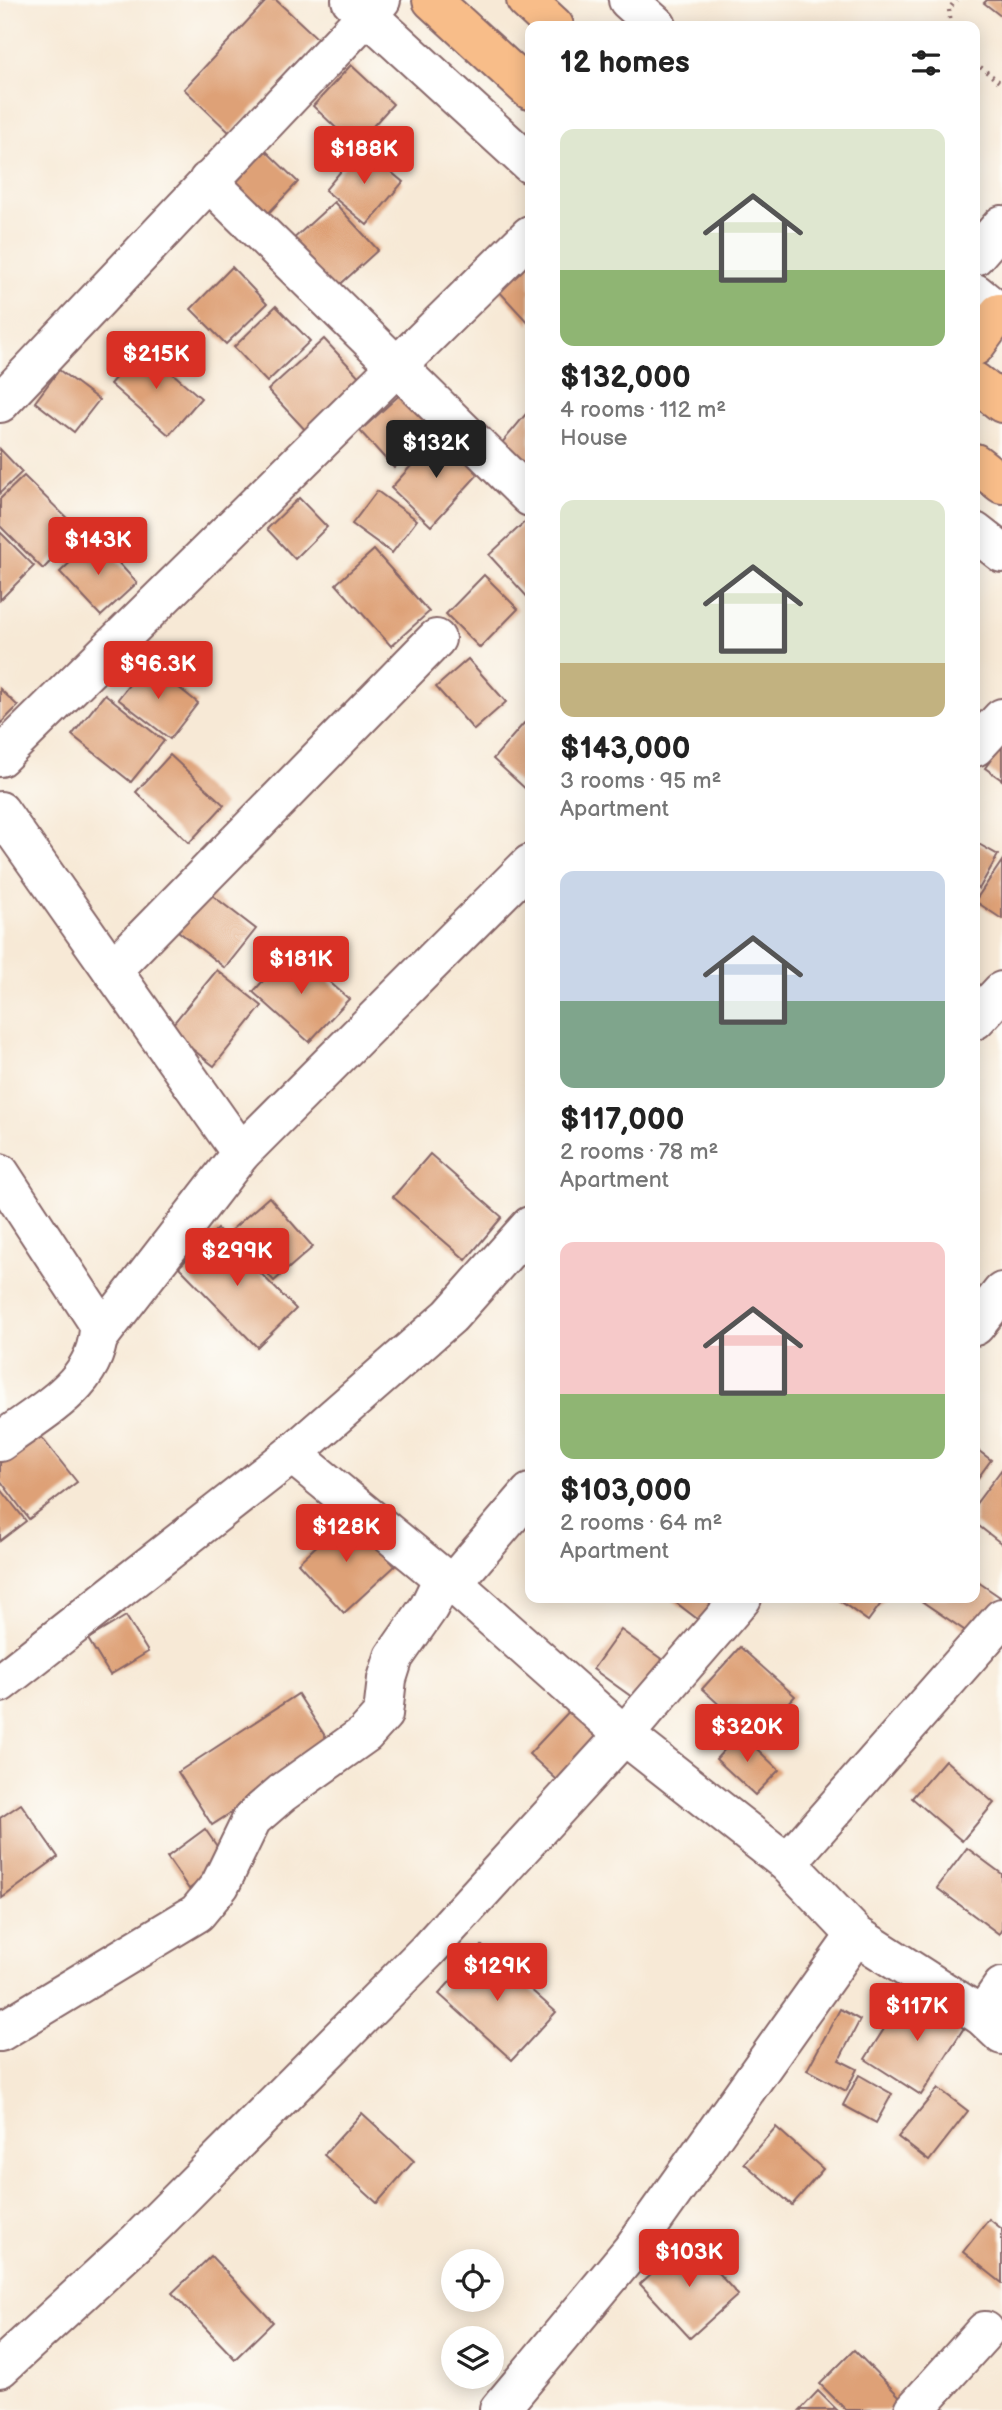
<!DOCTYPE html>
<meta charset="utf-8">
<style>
body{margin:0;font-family:"Balsamiq Sans",sans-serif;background:#f2f2f2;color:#222;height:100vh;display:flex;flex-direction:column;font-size:26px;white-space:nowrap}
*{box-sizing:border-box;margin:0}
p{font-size:23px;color:#767676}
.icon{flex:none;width:38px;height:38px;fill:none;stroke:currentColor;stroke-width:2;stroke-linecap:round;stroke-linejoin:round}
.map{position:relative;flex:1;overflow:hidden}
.panel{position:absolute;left:525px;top:21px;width:455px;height:1582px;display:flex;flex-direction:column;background:#fff;border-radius:14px;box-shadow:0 4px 18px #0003}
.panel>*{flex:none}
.tools{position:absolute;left:441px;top:2249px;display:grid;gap:14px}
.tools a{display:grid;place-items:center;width:63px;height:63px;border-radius:50%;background:#fff;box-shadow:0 4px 18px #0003;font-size:35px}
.price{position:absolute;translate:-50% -60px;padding:0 16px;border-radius:7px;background:#d93025;color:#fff;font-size:23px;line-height:46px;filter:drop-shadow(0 2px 4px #0008)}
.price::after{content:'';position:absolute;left:50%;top:42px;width:21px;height:16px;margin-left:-10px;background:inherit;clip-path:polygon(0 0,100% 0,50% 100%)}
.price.active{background:#222;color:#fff}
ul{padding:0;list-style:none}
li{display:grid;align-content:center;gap:14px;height:371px;padding:0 35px}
li span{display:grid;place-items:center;height:217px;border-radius:14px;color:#555}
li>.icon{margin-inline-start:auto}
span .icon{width:126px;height:126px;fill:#fffc;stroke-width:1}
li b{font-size:30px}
h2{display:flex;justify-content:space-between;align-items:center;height:84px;padding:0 35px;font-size:30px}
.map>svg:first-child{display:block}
.building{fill:#dea177}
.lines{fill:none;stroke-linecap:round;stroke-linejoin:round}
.minor-casing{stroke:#876667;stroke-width:42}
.major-casing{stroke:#876667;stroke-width:42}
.path{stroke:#876667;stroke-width:4.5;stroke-dasharray:2 5;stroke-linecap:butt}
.minor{stroke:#fff;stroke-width:38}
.major{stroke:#f8bd89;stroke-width:38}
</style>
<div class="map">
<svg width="1002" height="2410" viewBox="0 0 1002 2410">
<rect width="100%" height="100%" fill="#fdfcf7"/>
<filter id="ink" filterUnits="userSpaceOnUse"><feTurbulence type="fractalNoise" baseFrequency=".0143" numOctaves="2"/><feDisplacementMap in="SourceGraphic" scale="14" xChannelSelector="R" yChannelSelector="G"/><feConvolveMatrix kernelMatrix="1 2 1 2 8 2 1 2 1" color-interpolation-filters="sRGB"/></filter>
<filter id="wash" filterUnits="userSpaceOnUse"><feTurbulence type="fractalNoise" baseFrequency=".00686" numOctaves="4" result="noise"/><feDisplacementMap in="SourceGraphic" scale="28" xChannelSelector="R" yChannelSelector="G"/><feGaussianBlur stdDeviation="1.57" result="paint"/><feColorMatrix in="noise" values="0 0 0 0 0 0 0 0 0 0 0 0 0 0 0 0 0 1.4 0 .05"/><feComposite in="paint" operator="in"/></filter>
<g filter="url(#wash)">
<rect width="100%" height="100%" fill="#f7e9d6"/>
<g id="blocks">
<g class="building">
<polygon points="267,0 276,0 318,39 230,133 184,89"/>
<polygon points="987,0 1002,0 1002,17 984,3"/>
<polygon points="351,65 393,104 355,146 313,106"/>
<polygon points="361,147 403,182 367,225 325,190"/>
<polygon points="266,151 298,182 262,220 230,189"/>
<polygon points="334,202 378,250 334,290 290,242"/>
<polygon points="530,260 530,325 498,290"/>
<polygon points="232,267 267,304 226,344 191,309"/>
<polygon points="276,306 310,341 267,382 234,347"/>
<polygon points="324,339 363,381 308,433 268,390"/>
<polygon points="142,347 201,398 169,435 110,384"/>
<polygon points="59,370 99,400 74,432 35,402"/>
<polygon points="404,391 438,427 394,468 360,431"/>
<polygon points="530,409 530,470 501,444"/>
<polygon points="440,434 481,471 431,526 391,488"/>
<polygon points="0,449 22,472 0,493"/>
<polygon points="24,476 80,531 43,569 0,526 0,499"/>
<polygon points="377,491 417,520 392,553 352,524"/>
<polygon points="299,498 327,527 295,559 267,529"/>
<polygon points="530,517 530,600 489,555"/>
<polygon points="0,532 34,566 0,600"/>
<polygon points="96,538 137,583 101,616 60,572"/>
<polygon points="374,550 429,612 391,646 336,584"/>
<polygon points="484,575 518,609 480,648 446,614"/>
<polygon points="468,659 506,702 474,730 436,687"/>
<polygon points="147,662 198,703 170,739 118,699"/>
<polygon points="0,689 18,706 0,724"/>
<polygon points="105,694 164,741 131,782 72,735"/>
<polygon points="524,723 530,730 530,793 493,759"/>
<polygon points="1002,744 1002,780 985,768"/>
<polygon points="170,755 224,805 189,843 136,792"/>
<polygon points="975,842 998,855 979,889 975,886"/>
<polygon points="1002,861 1002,919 975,901"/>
<polygon points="208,892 256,929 225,968 178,931"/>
<polygon points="292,949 349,999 309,1042 253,992"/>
<polygon points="217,970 262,1006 214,1066 168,1030"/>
<polygon points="430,1154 502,1217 466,1260 393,1197"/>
<polygon points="269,1197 313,1247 274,1281 230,1231"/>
<polygon points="217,1229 296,1309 257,1347 179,1267"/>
<polygon points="38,1433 77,1482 29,1519 0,1480 0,1463"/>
<polygon points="975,1448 991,1460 975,1482"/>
<polygon points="1002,1469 1002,1544 975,1523 975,1505"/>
<polygon points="0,1488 26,1521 0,1541"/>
<polygon points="349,1516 395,1566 344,1613 298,1563"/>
<polygon points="975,1580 1000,1597 973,1636 917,1598 975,1598"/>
<polygon points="670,1598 725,1598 704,1624"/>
<polygon points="836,1598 885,1598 868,1621"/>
<polygon points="126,1616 148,1652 110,1675 88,1639"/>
<polygon points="621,1630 667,1663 639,1702 593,1669"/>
<polygon points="740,1647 795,1696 757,1739 702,1689"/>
<polygon points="298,1694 332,1747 212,1825 178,1772"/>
<polygon points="575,1705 613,1739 567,1789 529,1754"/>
<polygon points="740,1733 779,1770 755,1795 716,1759"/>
<polygon points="945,1760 994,1803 962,1841 912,1798"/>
<polygon points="21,1804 58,1857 2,1898 0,1818"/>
<polygon points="205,1829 228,1862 189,1889 167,1857"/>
<polygon points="967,1848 1002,1874 1002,1929 999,1934 937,1888"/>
<polygon points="482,1946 556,2012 512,2060 439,1994"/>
<polygon points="918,1992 967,2023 921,2095 865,2059 889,2021 896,2026"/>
<polygon points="840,2009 860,2020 839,2060 857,2069 846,2091 807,2070"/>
<polygon points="859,2075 892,2094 876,2123 843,2105"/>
<polygon points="938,2088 968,2111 929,2161 898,2137"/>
<polygon points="362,2113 414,2161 377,2203 324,2155"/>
<polygon points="776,2127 823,2169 792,2205 744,2163"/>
<polygon points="989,2219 1002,2229 1002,2283 963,2252"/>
<polygon points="688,2240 738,2295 690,2338 640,2284"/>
<polygon points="211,2256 273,2322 235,2359 172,2293"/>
<polygon points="854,2350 905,2402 897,2410 846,2410 820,2384"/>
<polygon points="818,2391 837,2410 800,2410"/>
</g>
</g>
</g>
<g filter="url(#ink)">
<use href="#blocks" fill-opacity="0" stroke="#876667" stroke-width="2"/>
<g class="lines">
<g class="minor-casing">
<g id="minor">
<polyline points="351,0 530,164"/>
<polyline points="628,0 657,26"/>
<polyline points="208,181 530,497"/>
<polyline points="975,256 1002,225"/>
<polyline points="975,293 1002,315"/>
<polyline points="0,403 381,0"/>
<polyline points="975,532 1002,553"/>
<polyline points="975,747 1002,718"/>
<polyline points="0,757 530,235"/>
<polyline points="0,811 241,1153"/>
<polyline points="112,970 436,639"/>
<polyline points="975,1020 1002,991"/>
<path d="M0,1173L99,1324C100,1383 42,1410 0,1442"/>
<polyline points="975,1326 1002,1292"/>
<polyline points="99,1337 241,1153 530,864"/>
<polyline points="292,1454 443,1578 453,1583 624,1735 742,1598"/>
<polyline points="453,1583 530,1493"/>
<polyline points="0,1683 292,1454 450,1316 530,1226"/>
<polyline points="787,1863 1002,1618"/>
<polyline points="982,2016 1002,1987"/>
<polyline points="0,2032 197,1913 220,1885 252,1819 282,1793 365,1734 383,1714 387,1679 394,1657 429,1607 443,1578"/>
<polyline points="0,2368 138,2241 427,1951 624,1735 787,1863 856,1935 982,2016 1002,2035"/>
<polyline points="499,2410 632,2250 856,1935"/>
<polyline points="914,2410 985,2331"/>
</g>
</g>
<g class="major-casing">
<g id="major">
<polyline points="432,0 530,90"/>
<polyline points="526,0 554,26"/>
<polyline points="975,346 999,313"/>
<polyline points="975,382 1002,403"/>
<polyline points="975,463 1002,484"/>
</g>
</g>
<g class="path">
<polyline points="951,26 949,9 956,0"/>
<polyline points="975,63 1002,84"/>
</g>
<use href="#minor" class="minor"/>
<use href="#major" class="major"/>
</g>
</g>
</svg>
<div class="tools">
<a><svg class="icon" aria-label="locate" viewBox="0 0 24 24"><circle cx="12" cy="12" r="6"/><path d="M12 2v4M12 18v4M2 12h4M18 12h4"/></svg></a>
<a><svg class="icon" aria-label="layers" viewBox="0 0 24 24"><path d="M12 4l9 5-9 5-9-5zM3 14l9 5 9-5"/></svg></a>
</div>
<b class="price" style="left:364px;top:186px">$188K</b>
<b class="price" style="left:156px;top:391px">$215K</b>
<b class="price active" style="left:436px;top:480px">$132K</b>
<b class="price" style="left:98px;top:577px">$143K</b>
<b class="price" style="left:158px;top:701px">$96.3K</b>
<b class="price" style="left:301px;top:996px">$181K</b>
<b class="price" style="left:237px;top:1288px">$299K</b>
<b class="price" style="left:346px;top:1564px">$128K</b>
<b class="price" style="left:747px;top:1764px">$320K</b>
<b class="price" style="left:497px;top:2003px">$129K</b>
<b class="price" style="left:917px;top:2043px">$117K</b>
<b class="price" style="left:689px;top:2289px">$103K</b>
<section class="panel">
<h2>12 homes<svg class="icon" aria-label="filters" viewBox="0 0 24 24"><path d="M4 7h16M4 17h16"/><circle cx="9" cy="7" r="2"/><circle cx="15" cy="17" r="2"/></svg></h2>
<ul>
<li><span style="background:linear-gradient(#dfe7d0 65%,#8fb573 0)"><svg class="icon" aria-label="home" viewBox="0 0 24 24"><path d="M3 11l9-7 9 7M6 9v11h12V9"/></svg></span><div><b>$132,000</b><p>4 rooms · 112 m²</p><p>House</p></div></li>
<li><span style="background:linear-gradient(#dfe7d0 75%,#c2b280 0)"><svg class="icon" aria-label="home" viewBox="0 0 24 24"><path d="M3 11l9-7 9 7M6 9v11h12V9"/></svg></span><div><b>$143,000</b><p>3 rooms · 95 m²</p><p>Apartment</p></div></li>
<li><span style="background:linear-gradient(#c9d6e8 60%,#7fa58c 0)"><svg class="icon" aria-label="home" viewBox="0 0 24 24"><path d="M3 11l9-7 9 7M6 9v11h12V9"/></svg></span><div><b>$117,000</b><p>2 rooms · 78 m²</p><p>Apartment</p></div></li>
<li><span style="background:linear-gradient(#f6c9c9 70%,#8fb573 0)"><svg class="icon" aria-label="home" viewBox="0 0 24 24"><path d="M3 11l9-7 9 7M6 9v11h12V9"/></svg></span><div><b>$103,000</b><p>2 rooms · 64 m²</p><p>Apartment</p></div></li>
</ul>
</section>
</div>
